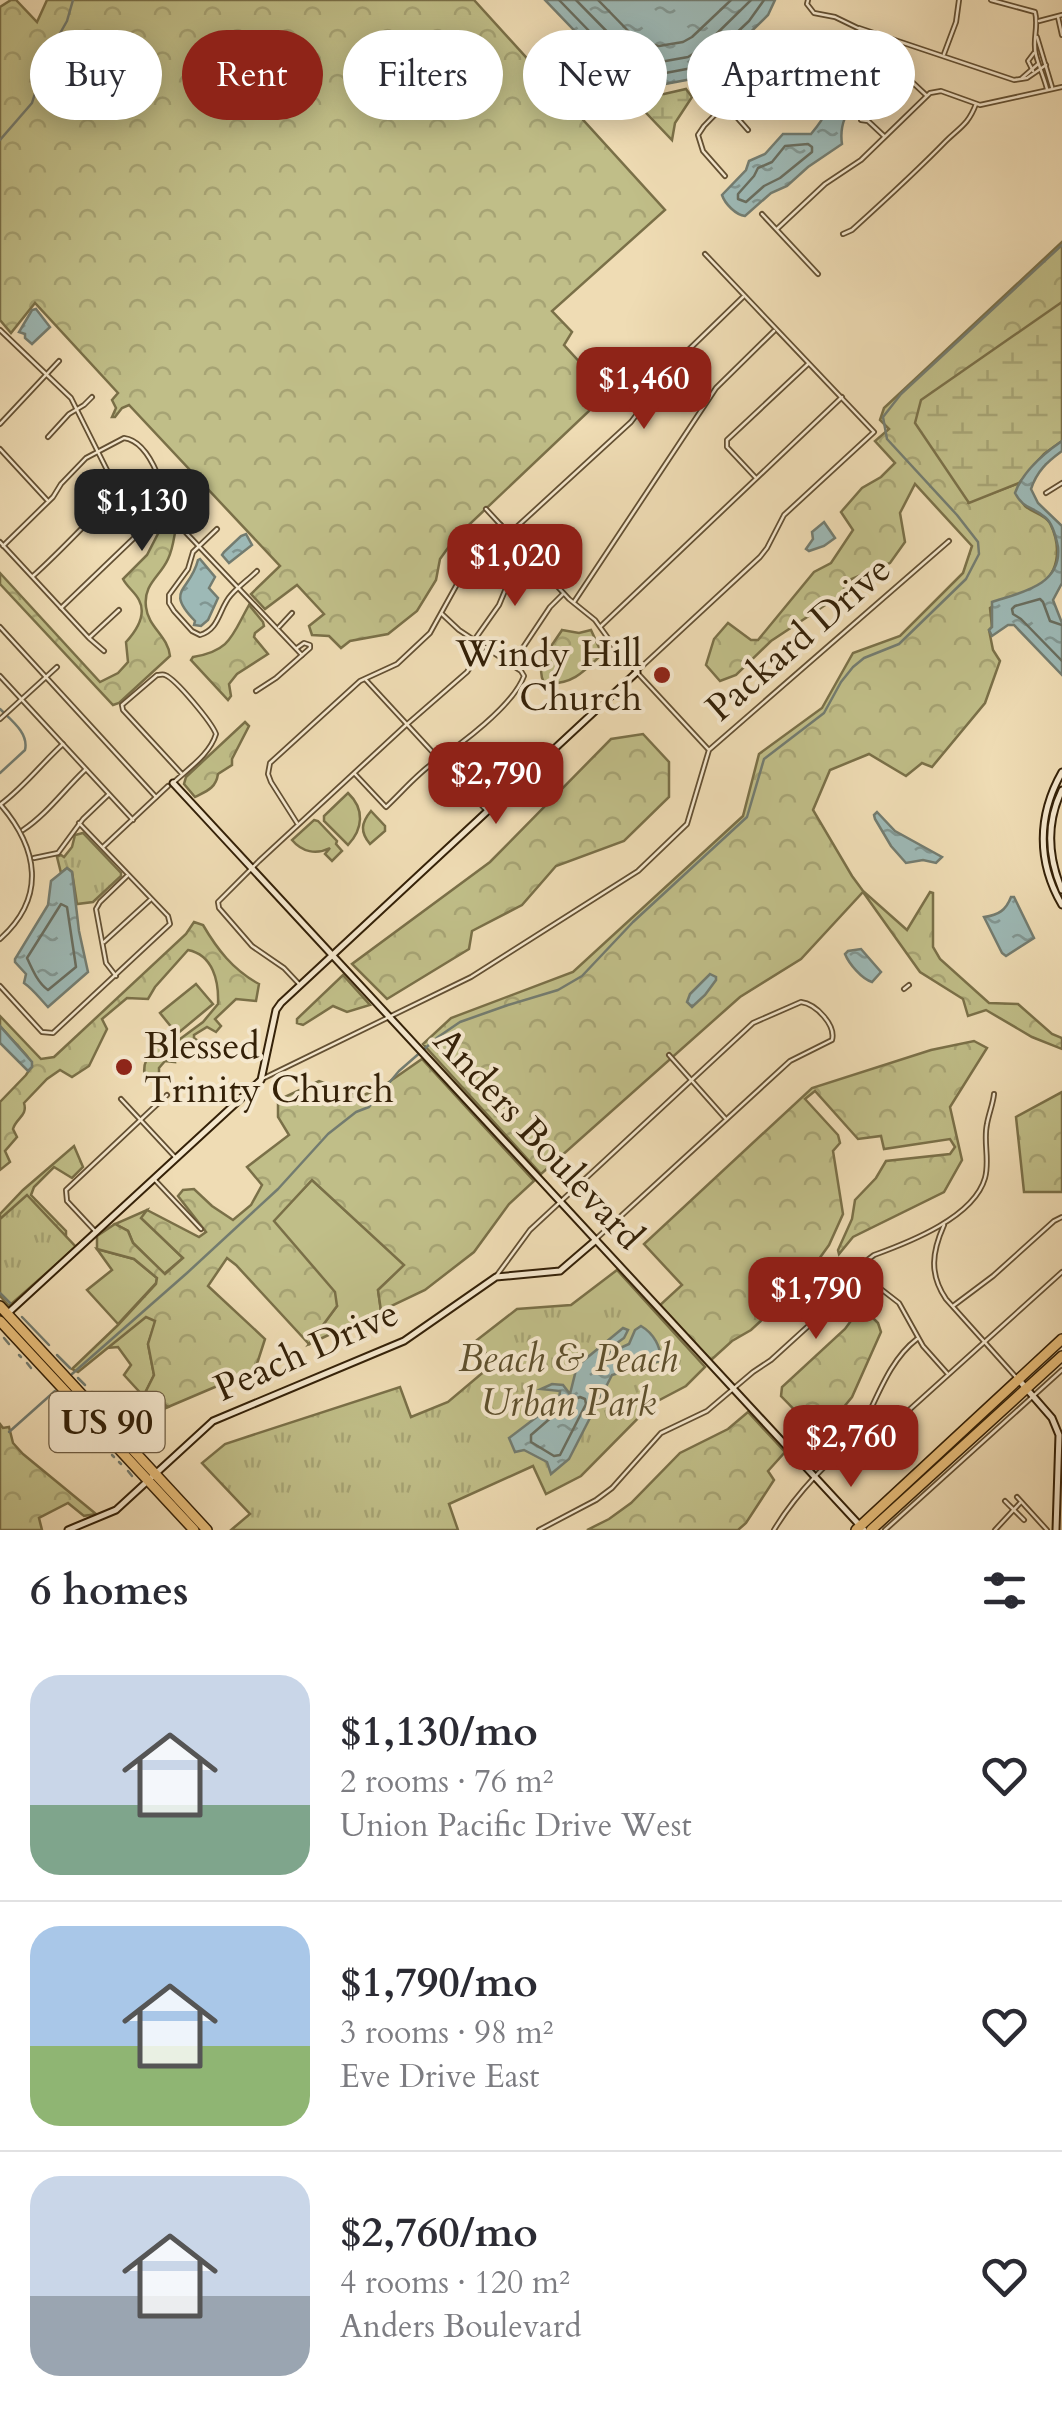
<!DOCTYPE html>
<meta charset="utf-8">
<style>
body{margin:0;font-family:Cardo,serif;background:#f2f2f3;color:#2b2b33;height:100vh;display:flex;flex-direction:column;font-size:38px;white-space:nowrap}
*{box-sizing:border-box;margin:0}
p{font-size:32px;color:#7c7c81}
.icon{flex:none;width:55px;height:55px;fill:none;stroke:currentColor;stroke-width:2;stroke-linecap:round;stroke-linejoin:round}
.map{position:relative;height:1530px;overflow:hidden}
.details{display:flex;flex-direction:column;background:#fff;flex:1}
.details>*{flex:none}
.banner{position:absolute;left:30px;top:30px;width:1002px;height:90px;display:flex;gap:20px}
.price{position:absolute;translate:-50% -85px;padding:0 22px;border-radius:20px;background:#8f2418;color:#fff;font-size:32px;line-height:65px;filter:drop-shadow(0 2px 5px #0008)}
.price::after{content:'';position:absolute;left:50%;top:60px;width:30px;height:22px;margin-left:-15px;background:inherit;clip-path:polygon(0 0,100% 0,50% 100%)}
.price.on{background:#222;color:#fff}
ul{padding:0;list-style:none}
li{display:flex;align-items:center;gap:30px;height:250px;padding:0 30px}
li+li{border-top:2px solid #e1e1e2}
li span{display:grid;place-items:center;flex:none;width:280px;height:200px;border-radius:30px;color:#555}
li>.icon{margin-inline-start:auto}
span .icon{width:120px;height:120px;fill:#fffc;stroke-width:1}
li b{font-size:42px}
h2{display:flex;justify-content:space-between;align-items:center;height:120px;padding:0 30px;font-size:42px}
.tag{padding:0 35px;border-radius:45px;background:#fff;box-shadow:0 5px 25px #0003;font-size:35px;line-height:90px}
.tag.on{background:#8f2418;color:#fff}
.map>svg:first-child{display:block}
.grass{fill:#c0be88;stroke:#7a7048;stroke-width:2.5}
.forest{fill:url(#forest-crowns);stroke:#7a7048;stroke-width:2.5}
.wetland{fill:url(#wetland-marsh);stroke:#7a7048;stroke-width:2.5}
.park{fill:url(#park-tufts);stroke:#7a7048;stroke-width:2.5}
.water{fill:url(#water-ripples);stroke:#737c70;stroke-width:2.5}
.lines{fill:none;stroke-linecap:round;stroke-linejoin:round}
.shore{stroke:#686d5f;stroke-width:2.5}
.stream{stroke:#737c70;stroke-width:2.5}
.street-casing{stroke:#635033;stroke-width:6}
.secondary-casing{stroke:#342108;stroke-width:9}
.highway-casing{stroke:#342108;stroke-width:12}
.street{stroke:#f5e8ce;stroke-width:2.5}
.secondary{stroke:#f5e8ce;stroke-width:5}
.highway{stroke:#e8be7a;stroke-width:9}
.poi-dot{fill:#8f2418;stroke:#f5e8ce;stroke-width:4}
.labels{text-anchor:middle;stroke-width:8;stroke-linejoin:round;paint-order:stroke}
.shield{fill:#f5e8ce;stroke:#6e5d43;stroke-width:2.5}
.shield-label{font-size:35px;font-weight:bold;fill:#342108}
.street-label{font-size:38px;fill:#342108;stroke:#f5e8ce}
.poi-label{font-size:38px;fill:#342108;stroke:#f5e8ce;text-anchor:end}
.park-label{font-size:38px;font-style:italic;fill:#5e502e;stroke:#f5e8ce}
</style>
<div class="map">
<svg width="1062" height="1530" viewBox="0 0 1062 1530">
<defs>
<pattern id="forest-crowns" width="20" height="18" patternUnits="userSpaceOnUse" patternTransform="scale(2.5)"><rect width="20" height="18" fill="#c0be88"/><path d="M2 6a3 3 0 1 1 6 0M12 15a3 3 0 1 1 6 0" fill="none" stroke="#a6a374"/></pattern>
<pattern id="wetland-marsh" width="20" height="14" patternUnits="userSpaceOnUse" patternTransform="scale(2.5)"><rect width="20" height="14" fill="#c0be88"/><path d="M1 5h8M5 5V1M11 12h8M15 12V8" fill="none" stroke="#a6a374"/></pattern>
<pattern id="park-tufts" width="24" height="20" patternUnits="userSpaceOnUse" patternTransform="scale(2.5)"><rect width="24" height="20" fill="#c0be88"/><path d="M3 7l-1-3M5 7V3M7 7l1-3M15 17l-1-3M17 17v-4M19 17l1-3" fill="none" stroke="#a6a374"/></pattern>
<pattern id="water-ripples" width="26" height="14" patternUnits="userSpaceOnUse" patternTransform="scale(2.5)"><rect width="26" height="14" fill="#9db9b6"/><path d="M2 4q2-2 4 0t4 0M15 11q2-2 4 0t4 0" fill="none" stroke="#819692"/></pattern>
</defs>
<rect width="100%" height="100%" fill="#efdcb4"/>
<filter id="stains"><feTurbulence type="fractalNoise" baseFrequency=".002" numOctaves="4"/><feColorMatrix values="0 0 0 0 .2 0 0 0 0 .09 0 0 0 0 .02 0 0 0 .5 -.17"/></filter>
<radialGradient id="worn" r=".72"><stop offset=".6" stop-color="#630" stop-opacity="0"/><stop offset="1" stop-color="#630" stop-opacity=".3"/></radialGradient>
<g class="grass">
<path d="M348,793C365,809 363,829 348,845L324,821V816Z"/>
<path d="M371,811L385,826V831L370,844C360,832 361,823 371,811Z"/>
<path d="M314,820L318,821L337,841L336,844L342,851L332,861L325,854L330,848C316,855 302,852 292,840Z"/>
<polygon points="196,984 213,1004 177,1034 160,1013"/>
<polygon points="312,1180 405,1265 378,1290 381,1311 309,1344 337,1306 273,1221"/>
<polygon points="147,1210 142,1218 183,1258 164,1274 133,1243 128,1231 115,1224"/>
<polygon points="97,1249 134,1259 157,1278 156,1283 118,1324 87,1290 112,1270"/>
<polygon points="146,1316 156,1320 148,1344 154,1375 146,1391 168,1407 158,1412 124,1375 131,1365 118,1347 107,1348"/>
</g>
<g class="forest">
<polygon points="11,0 16,0 37,22 47,0 474,0 665,210 552,311 572,332 564,345 608,393 455,538 440,559 436,580 417,611 388,634 350,641 341,648 329,636 312,635 309,626 324,614 297,585 265,609 251,594 280,566 129,405 122,408 115,417 112,417 116,408 112,400 118,393 35,303 11,333 0,320 0,7"/>
<path d="M1062,242V303L969,502L1019,483L1016,493C1019,497 1022,502 1025,506C1033,513 1044,514 1050,523C1062,548 1060,576 1033,590C1017,598 1008,596 990,608L992,627L989,630L993,650L1000,661L985,703L932,767L922,763L906,776L869,754L830,770L813,810L852,876L863,891L907,930L930,892L933,893V947L940,959L989,1003L1018,1004L1052,1034L1062,1038V1049L1032,1037L986,1010L968,1016L963,999L920,972L863,892L801,959L740,997L541,1174L423,1044L451,1018L573,972L743,816L759,754L822,708L853,653L900,636L963,573L972,546L915,484L900,513L905,542L890,563L847,581L842,594L771,641L736,675L720,681L706,665L714,639L728,623L751,640H758L814,572L831,563L853,530L841,512L862,488L881,477L895,463L875,441L889,429L880,420L884,408Z"/>
<path d="M167,520L176,527C174,537 173,549 168,559C160,577 143,584 146,607C148,627 168,636 170,656L119,703L113,705L0,584V573L100,682L118,673L128,662L126,642C136,631 147,615 139,600C135,592 127,587 123,579L147,555L163,524Z"/>
<path d="M249,605L263,622L264,626L255,633L254,637L268,654L237,674L229,684L231,696L228,700L191,660L193,657C231,651 232,635 249,605Z"/>
<path d="M562,630L579,633L591,630L602,654C584,672 571,686 544,683C534,664 552,646 562,630Z"/>
<path d="M245,722L249,726L232,759V765L218,774C216,788 207,791 195,797L184,784L186,777Z"/>
<polygon points="643,734 669,762 669,797 624,841 556,866 522,905 472,931 469,949 387,999 352,964 490,862 611,739"/>
<path d="M194,922L203,925C217,949 233,970 259,984L256,1001L236,999L215,1019L221,1026L216,1032L207,1027L194,1035V1038L202,1044L197,1050L186,1045L179,1048L174,1053L175,1062L165,1061L159,1068V1078L149,1081L145,1079C141,1058 151,1054 165,1040L176,1042L203,1022L218,1004C219,981 213,955 188,950L155,987L148,999L127,998L102,1019L107,1029L89,1066L72,1077L60,1070L47,1079L24,1103C28,1116 16,1118 13,1129L17,1137L5,1151L10,1162L0,1170V1102L26,1075L32,1066L27,1056L0,1026V1016L41,1059L54,1057L186,934Z"/>
<polygon points="343,975 370,1005 347,1012 333,1006 303,1025 297,1023 297,1019"/>
<polygon points="974,1041 987,1048 950,1107 962,1160 944,1192 853,1237 839,1254 838,1250 852,1219 855,1200 876,1178 886,1161 950,1154 955,1147 950,1139 884,1149 881,1136 858,1139 815,1091 805,1099 838,1135 840,1143 833,1151 843,1214 829,1245 801,1284 751,1330 732,1341 710,1361 659,1306 682,1285 644,1244 812,1088 931,1050"/>
<polygon points="422,1059 534,1181 509,1204 474,1252 425,1290 381,1311 378,1290 404,1265 312,1180 274,1221 335,1292 337,1306 309,1344 236,1265 227,1258 208,1286 265,1339 255,1370 168,1407 146,1391 154,1375 148,1344 155,1321 146,1317 78,1372 72,1369 118,1325 156,1284 157,1278 134,1259 97,1249 97,1236 115,1224 128,1231 133,1243 165,1274 183,1258 141,1218 147,1210 199,1237 206,1232 178,1196 183,1190 194,1189 212,1206 233,1220 251,1205 262,1185 247,1167 289,1135 278,1117 278,1100 319,1081 361,1096 379,1089"/>
<polygon points="1062,1092 1062,1192 1024,1192 1016,1117"/>
<polygon points="74,1146 83,1167 72,1178 54,1167 34,1187 31,1195 66,1231 66,1239 0,1246 0,1214 23,1190"/>
<polygon points="864,1309 878,1323 881,1332 852,1397 820,1436 781,1396 782,1387 845,1329 859,1310"/>
<polygon points="748,1412 785,1452 768,1471 774,1480 746,1523 738,1530 587,1530 609,1519 631,1503 680,1453 728,1429"/>
<polygon points="0,1424 3,1428 9,1427 13,1443 23,1454 96,1514 84,1516 68,1503 39,1518 42,1530 0,1530"/>
</g>
<g class="wetland">
<polygon points="686,89 692,97 675,123 672,140 629,95 664,94"/>
<polygon points="1062,302 1062,441 1044,454 1019,483 969,503 915,423 921,400"/>
</g>
<g class="park">
<polygon points="83,833 121,873 121,876 93,902 77,904 72,872 67,868 61,873 57,857 61,855 64,857 72,847 75,835"/>
<polygon points="27,1195 76,1247 9,1306 0,1296 0,1219"/>
<polygon points="617,1270 705,1367 686,1386 652,1404 581,1476 546,1494 533,1466 449,1504 458,1530 231,1530 250,1514 202,1463 225,1444 400,1387 411,1417 448,1402 493,1364 477,1340 517,1309 571,1305"/>
</g>
<g class="water">
<polygon points="545,0 775,0 768,15 715,67 697,78 660,85 620,78"/>
<path d="M823,82L857,92L859,96C847,111 839,124 842,144L808,167L787,186L771,193L745,216C736,215 725,204 722,195L746,170L749,161L765,154L783,134H811C831,110 827,111 818,83Z"/>
<polygon points="36,309 50,327 32,344 25,338 25,334 19,332 32,310"/>
<path d="M1062,441V451C1047,462 1037,471 1031,489L1038,503L1062,526V583L1053,600L1062,623V675L1014,625H1008L992,636L989,630L992,627V602C1019,593 1062,586 1058,547C1056,537 1053,524 1046,518C1033,506 1024,510 1015,493C1023,471 1043,454 1062,441Z"/>
<polygon points="824,522 835,538 824,546 809,551 806,549 813,539 812,532"/>
<polygon points="246,534 252,545 229,563 222,555 224,552 241,536"/>
<path d="M200,559L215,577L209,588L218,598L208,620L201,626L194,625L195,621C164,589 190,592 198,560Z"/>
<polygon points="877,812 895,831 942,857 936,863 923,860 906,863 891,846 875,819 874,815"/>
<path d="M67,868L72,872L79,931L88,972L48,1007C40,999 34,990 24,983L26,974L15,962V959L48,905L51,881Z"/>
<path d="M1011,897H1014L1034,938L1006,956L1002,953L984,917C999,915 1006,910 1011,897Z"/>
<path d="M861,949L881,972L872,982C862,979 849,964 845,954L848,951Z"/>
<polygon points="710,974 716,977 716,980 705,995 692,1007 687,1002 690,994"/>
<polygon points="0,1026 32,1062 32,1067 28,1071 0,1043"/>
<path d="M641,1326C653,1333 662,1347 660,1361L612,1375L569,1459L551,1474L547,1462L524,1450L515,1452L509,1438L559,1400L560,1391L541,1389L552,1384L563,1385L570,1394L577,1366L623,1328L628,1330L624,1338L610,1348L601,1364H605L609,1353L629,1344L635,1330Z"/>
</g>
<g class="lines">
<g class="shore">
<polyline points="559,0 625,68 660,74 692,68 709,59 749,21 764,0"/>
<polyline points="576,0 631,56 660,62 688,57 701,49 751,0"/>
<polyline points="598,0 639,42 659,46 683,42 692,37 731,0"/>
<polygon points="808,144 812,147 812,152 780,178 764,186 746,202 738,199 738,194 754,176 758,168 772,162 785,146"/>
<polyline points="1062,625 1050,621 1043,602 1040,599 1015,606 1012,609 1013,614 1021,619 1062,661"/>
<path d="M61,904L67,907L76,967L48,990C38,983 32,969 27,958Z"/>
<polygon points="580,1397 585,1399 586,1404 560,1455 554,1456 531,1442 531,1435 569,1402"/>
</g>
<g class="stream">
<polyline points="0,140 32,103 46,58 67,21 73,0"/>
<path d="M0,709C11,720 29,733 25,750L0,773"/>
<polyline points="0,1293 10,1303"/>
<polyline points="22,1317 49,1345"/>
<polyline points="4,1338 9,1344"/>
<polyline points="19,1355 21,1357"/>
<polyline points="57,1355 70,1368"/>
<polyline points="27,1363 31,1368"/>
<polyline points="72,1374 187,1273 278,1189 328,1134 356,1112 369,1107 399,1071 438,1037 460,1022 508,1005 558,990 582,976 633,922 747,817 764,759 824,713 841,682 853,667 864,658 899,644 966,579 979,554 978,542 957,515 887,439 883,417 901,394 1062,245"/>
<polyline points="78,1378 85,1385"/>
<polyline points="92,1392 105,1407"/>
<polyline points="64,1403 64,1404"/>
<polyline points="70,1409 72,1412"/>
<polyline points="114,1417 126,1430"/>
<polyline points="80,1420 82,1422"/>
<polyline points="90,1431 98,1440"/>
<polyline points="9,1432 55,1391"/>
<polyline points="130,1434 136,1441"/>
<polyline points="103,1445 108,1450"/>
<polyline points="112,1455 114,1457"/>
<polyline points="119,1462 121,1464"/>
<polyline points="128,1471 132,1476"/>
</g>
<g class="street-casing">
<g id="street">
<polyline points="808,0 807,4 814,13 835,17 868,33 877,34"/>
<path d="M991,0L1035,12C1039,26 1032,41 1036,55C1039,67 1044,77 1047,89"/>
<polyline points="1058,17 1062,35"/>
<polyline points="1039,21 1062,15"/>
<polyline points="859,28 1014,80 1027,78 1046,65"/>
<polyline points="1037,37 1052,87"/>
<polyline points="944,54 956,22 959,0"/>
<polyline points="1033,71 1028,61 1034,53"/>
<polyline points="761,75 796,108"/>
<polyline points="1022,78 1038,64"/>
<polyline points="726,105 748,130"/>
<polyline points="861,120 868,121 884,136"/>
<polyline points="725,176 703,151 698,135 704,126 738,91 785,49 800,47 911,81 926,95"/>
<polyline points="762,214 818,274"/>
<polyline points="777,229 825,184 861,160 930,93 941,91 980,105 1062,87"/>
<path d="M843,234L852,230C884,201 916,172 946,141C960,127 968,125 976,104"/>
<polyline points="0,330 71,398 118,492 134,504 161,511 172,518 302,655"/>
<polyline points="0,424 59,361"/>
<polyline points="48,437 69,414 84,405 92,397"/>
<polyline points="0,449 47,500"/>
<polyline points="756,478 727,447 727,440 808,364"/>
<polyline points="1046,493 1062,483"/>
<polyline points="486,509 569,599 595,620 618,652 708,749"/>
<polyline points="173,517 190,501"/>
<path d="M217,529L193,552L188,569L169,595V603L174,611L192,631L200,635C220,629 219,608 231,595C239,586 249,579 257,571"/>
<polyline points="509,534 631,422 676,362 743,297"/>
<polyline points="0,542 89,638 104,651"/>
<path d="M3,546L53,497L61,484L86,458L124,438C140,440 151,459 157,473L152,493L134,538L61,608"/>
<path d="M33,576C62,550 88,521 116,494"/>
<polyline points="574,602 716,388 774,331"/>
<polyline points="601,626 842,397"/>
<polyline points="0,627 156,797"/>
<polyline points="279,627 292,613"/>
<polyline points="90,637 119,610"/>
<polyline points="475,639 499,605 512,574 526,557"/>
<polyline points="512,664 550,607 563,594"/>
<polyline points="638,670 760,557 767,548 784,515 874,432 705,254"/>
<polyline points="0,676 133,820"/>
<polyline points="366,680 486,810"/>
<polyline points="256,691 276,678 310,648 310,645 304,643 297,648"/>
<polyline points="0,719 57,667"/>
<path d="M355,774L386,807C402,792 416,775 433,763C460,745 513,706 524,676L521,671L459,630L442,614"/>
<path d="M174,782C189,768 210,754 216,734C212,723 176,679 165,675C163,674 160,675 157,675L122,705L123,710L182,774"/>
<path d="M1,804C24,787 42,763 63,744"/>
<polyline points="297,823 271,782 268,774 270,763 360,681 397,664 430,633 476,550 501,525"/>
<path d="M23,830C47,814 64,790 85,770"/>
<polyline points="103,847 168,786"/>
<polyline points="34,858 58,853 83,819 108,795"/>
<path d="M0,939C47,897 38,848 0,804"/>
<polyline points="104,942 150,900"/>
<polyline points="116,976 106,963 96,909 100,902 127,876"/>
<polyline points="300,985 284,968 252,946 219,908 218,902 259,861 405,726 467,672 484,647"/>
<polyline points="0,986 42,1032 53,1033 170,924 168,916 79,823"/>
<polyline points="904,989 909,985"/>
<polyline points="669,1055 725,1118"/>
<polyline points="262,1079 471,977 638,871 687,824 709,750 949,541"/>
<polyline points="121,1099 175,1157"/>
<polyline points="154,1179 201,1229"/>
<path d="M944,1225C932,1252 929,1274 946,1299L1015,1376"/>
<polyline points="95,1231 67,1201 66,1190 167,1095"/>
<polyline points="859,1272 899,1303 923,1346 947,1373"/>
<path d="M497,1275L530,1230L753,1023L801,1002C816,1004 836,1025 832,1040L790,1061L597,1238"/>
<polyline points="953,1306 993,1276 1054,1221 1062,1217"/>
<path d="M859,1433C876,1402 888,1361 917,1339"/>
<polyline points="1017,1497 1047,1530"/>
<polyline points="1005,1501 1024,1520"/>
<path d="M539,1530L596,1500L612,1488L661,1433L707,1411L753,1372L771,1360L827,1309L861,1265L874,1255C910,1242 974,1217 985,1178C990,1160 983,1142 987,1124C989,1113 993,1104 994,1094"/>
<path d="M774,1530C795,1495 832,1455 866,1431C879,1422 895,1421 908,1411L1062,1272"/>
<polyline points="885,1530 1062,1370"/>
<polyline points="995,1530 1020,1503"/>
</g>
</g>
<g class="secondary-casing">
<g id="secondary">
<path d="M1062,772C1037,816 1037,862 1062,905"/>
<polyline points="173,783 864,1530"/>
<path d="M1062,790C1046,823 1048,857 1062,890"/>
<polyline points="7,1314 261,1080 276,1010 281,1003 637,672"/>
<polyline points="1018,1379 1052,1418 1059,1435 1056,1530"/>
<polyline points="68,1530 116,1510 213,1421 404,1341 496,1277 560,1271 596,1240"/>
</g>
</g>
<g class="highway-casing">
<g id="highway">
<polyline points="0,1306 207,1530"/>
<polyline points="0,1321 194,1530"/>
<polyline points="856,1530 1062,1339"/>
<polyline points="871,1530 1062,1356"/>
</g>
</g>
<use href="#street" class="street"/>
<use href="#secondary" class="secondary"/>
<use href="#highway" class="highway"/>
</g>
<g class="poi-dot">
<circle cx="662" cy="675" r="10"/>
<circle cx="124" cy="1067" r="10"/>
</g>
<g class="labels">
<rect class="shield" x="49.5" y="1392" width="115" height="60" rx="8"/>
<g class="shield-label">
<text x="107" y="1434">US 90</text>
</g>
<g class="street-label">
<text transform="translate(798 638) rotate(-41)" y="13">Packard Drive</text>
<text transform="translate(539 1138) rotate(47)" y="13">Anders Boulevard</text>
<text transform="translate(306 1350) rotate(-24)" y="13">Peach Drive</text>
</g>
<g class="poi-label">
<text x="642" y="666">Windy Hill<tspan x="642" dy="44">Church</tspan></text>
<text x="144" y="1058" text-anchor="start">Blessed<tspan x="144" dy="44">Trinity Church</tspan></text>
</g>
<g class="park-label">
<text x="568" y="1371">Beach &amp; Peach<tspan x="568" dy="44">Urban Park</tspan></text>
</g>
</g>
<rect width="100%" height="100%" filter="url(#stains)"/>
<rect width="100%" height="100%" fill="url(#worn)"/>
</svg>
<b class="price" style="left:644px;top:432px">$1,460</b>
<b class="price on" style="left:142px;top:554px">$1,130</b>
<b class="price" style="left:515px;top:609px">$1,020</b>
<b class="price" style="left:496px;top:827px">$2,790</b>
<b class="price" style="left:816px;top:1342px">$1,790</b>
<b class="price" style="left:851px;top:1490px">$2,760</b>
<div class="banner">
<a class="tag">Buy</a>
<a class="tag on">Rent</a>
<a class="tag">Filters</a>
<a class="tag">New</a>
<a class="tag">Apartment</a>
</div>
</div>
<section class="details">
<h2>6 homes<svg class="icon" aria-label="filters" viewBox="0 0 24 24"><path d="M4 7h16M4 17h16"/><circle cx="9" cy="7" r="2"/><circle cx="15" cy="17" r="2"/></svg></h2>
<ul>
<li><span style="background:linear-gradient(#c9d6e8 65%,#7fa58c 0)"><svg class="icon" aria-label="home" viewBox="0 0 24 24"><path d="M3 11l9-7 9 7M6 9v11h12V9"/></svg></span><div><b>$1,130/mo</b><p>2 rooms · 76 m²</p><p>Union Pacific Drive West</p></div><svg class="icon" aria-label="heart" viewBox="0 0 24 24"><path d="M12 20l-8-8c-3-5 5-10 8-4 3-6 11-1 8 4z"/></svg></li>
<li><span style="background:linear-gradient(#a9c7e8 60%,#8fb573 0)"><svg class="icon" aria-label="home" viewBox="0 0 24 24"><path d="M3 11l9-7 9 7M6 9v11h12V9"/></svg></span><div><b>$1,790/mo</b><p>3 rooms · 98 m²</p><p>Eve Drive East</p></div><svg class="icon" aria-label="heart" viewBox="0 0 24 24"><path d="M12 20l-8-8c-3-5 5-10 8-4 3-6 11-1 8 4z"/></svg></li>
<li><span style="background:linear-gradient(#c9d6e8 60%,#9aa5b1 0)"><svg class="icon" aria-label="home" viewBox="0 0 24 24"><path d="M3 11l9-7 9 7M6 9v11h12V9"/></svg></span><div><b>$2,760/mo</b><p>4 rooms · 120 m²</p><p>Anders Boulevard</p></div><svg class="icon" aria-label="heart" viewBox="0 0 24 24"><path d="M12 20l-8-8c-3-5 5-10 8-4 3-6 11-1 8 4z"/></svg></li>
</ul>
</section>
